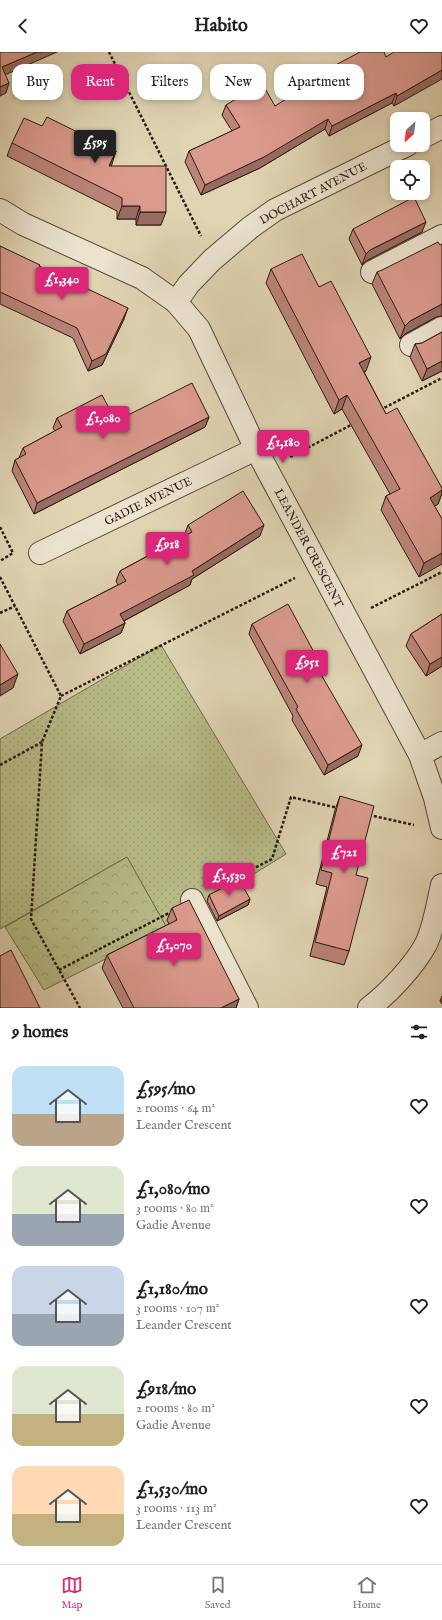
<!DOCTYPE html>
<meta charset="utf-8">
<style>
body{margin:0;font-family:"IM FELL English",serif;background:#f6f6f6;color:#202124;height:100vh;display:flex;flex-direction:column;font-size:15px;white-space:nowrap}
*{box-sizing:border-box;margin:0}
p{font-size:13px;color:#757577}
.icon{flex:none;width:22px;height:22px;fill:none;stroke:currentColor;stroke-width:2;stroke-linecap:round;stroke-linejoin:round}
.map{position:relative;height:956px;overflow:hidden}
.panel{display:flex;flex-direction:column;background:#fff;flex:1}
.panel>*{flex:none}
.top-card{position:absolute;left:12px;top:12px;width:418px;height:36px;display:flex;gap:8px}
.needle{width:26px;rotate:207deg}
.tools{position:absolute;left:390px;top:60px;display:grid;gap:8px}
.tools a{display:grid;place-items:center;width:40px;height:40px;border-radius:8px;background:#fff;box-shadow:0 2px 6px #0003;font-size:20px}
.price{position:absolute;translate:-50% -34px;padding:0 9px;border-radius:4px;background:#db2777;color:#fff;font-size:13px;line-height:26px;filter:drop-shadow(0 1px 2px #0008)}
.price::after{content:'';position:absolute;left:50%;top:24px;width:12px;height:9px;margin-left:-6px;background:inherit;clip-path:polygon(0 0,100% 0,50% 100%)}
.price.selected{background:#222;color:#fff}
ul{padding:0;list-style:none}
li{display:flex;align-items:center;gap:12px;height:100px;padding:0 12px}
li span{display:grid;place-items:center;flex:none;width:112px;height:80px;border-radius:12px;color:#555}
li>.icon{margin-inline-start:auto}
span .icon{width:48px;height:48px;fill:#fffc;stroke-width:1}
li b{font-size:17px}
h2{display:flex;justify-content:space-between;align-items:center;height:48px;padding:0 12px;font-size:17px}
.pill{padding:0 14px;border-radius:12px;background:#fff;box-shadow:0 2px 6px #0003;font-size:14px;line-height:36px}
.pill.selected{background:#db2777;color:#fff}
header{display:flex;justify-content:space-between;align-items:center;height:52px;padding:0 12px;background:#fff;font-size:18px;font-weight:800}
.tabs{display:flex;justify-content:space-around;align-items:center;height:56px;border-top:1px solid #e0e0e0;background:#fff;font-size:11px;color:#757577}
.tabs a{display:grid;justify-items:center;gap:2px}
.tabs .selected{color:#db2777}
.map>svg:first-child{display:block}
.grass{fill:url(#grass-dots);stroke:#726a4d}
.forest{fill:url(#forest-crowns);stroke:#726a4d}
.lines{fill:none;stroke-linecap:round;stroke-linejoin:round}
.minor-casing{stroke:#5a483a;stroke-width:24}
.path{stroke:#2d1911;stroke-width:2.5;stroke-dasharray:3 2;stroke-linecap:butt}
.minor{stroke:#ebe3ce;stroke-width:22}
.wall{fill:#bb8479;stroke:#2d1911}
.shaded-wall{fill:#996c63;stroke:#2d1911}
.building{fill:#da9a8d;stroke:#2d1911}
.labels{text-anchor:middle;stroke-width:3;stroke-linejoin:round;paint-order:stroke}
.street-label{font-size:12px;fill:#2d1911;stroke:#ebe3ce}
</style>
<header><svg class="icon" aria-label="back" viewBox="0 0 24 24"><path d="M15 5l-7 7 7 7"/></svg>Habito<svg class="icon" aria-label="heart" viewBox="0 0 24 24"><path d="M12 20l-8-8c-3-5 5-10 8-4 3-6 11-1 8 4z"/></svg></header>
<div class="map">
<svg width="442" height="956" viewBox="0 0 442 956">
<defs>
<pattern id="grass-dots" width="8" height="8" patternUnits="userSpaceOnUse"><rect width="8" height="8" fill="#b7bc89"/><path d="M2 2h.1M6 6h.1" fill="none" stroke="#9ea175" stroke-width="1.8" stroke-linecap="round"/></pattern>
<pattern id="forest-crowns" width="20" height="18" patternUnits="userSpaceOnUse"><rect width="20" height="18" fill="#b7bc89"/><path d="M2 6a3 3 0 1 1 6 0M12 15a3 3 0 1 1 6 0" fill="none" stroke="#9ea175"/></pattern>
</defs>
<rect width="100%" height="100%" fill="#e0d4b3"/>
<filter id="stains"><feTurbulence type="fractalNoise" baseFrequency=".005" numOctaves="4"/><feColorMatrix values="0 0 0 0 .2 0 0 0 0 .09 0 0 0 0 .02 0 0 0 .5 -.17"/></filter>
<radialGradient id="worn" r=".72"><stop offset=".6" stop-color="#630" stop-opacity="0"/><stop offset="1" stop-color="#630" stop-opacity=".3"/></radialGradient>
<polygon class="grass" points="161,593 286,802 167,876 127,805 0,877 0,687"/>
<polygon class="forest" points="127,805 167,876 44,938 5,875"/>
<g class="lines">
<g class="minor-casing">
<g id="minor">
<polyline points="423,85 442,75"/>
<polyline points="0,158 23,172 142,226 176,250 199,277 256,397 420,703 435,746 442,776"/>
<polyline points="372,220 442,184"/>
<polyline points="176,250 189,232 212,208 251,175 275,158 407,93"/>
<polyline points="411,293 442,276"/>
<polyline points="40,501 256,397"/>
<polyline points="420,703 442,691"/>
<polyline points="192,848 247,956"/>
<path d="M369,956C389,941 414,914 426,892C434,876 438,850 442,833"/>
</g>
</g>
<g class="path">
<polyline points="109,0 201,184"/>
<polyline points="380,358 442,326"/>
<polyline points="290,405 353,372"/>
<polyline points="0,475 13,501 0,509"/>
<polyline points="0,525 61,644 42,690 31,867 80,956"/>
<polyline points="371,556 442,520"/>
<polyline points="0,561 15,554"/>
<polyline points="61,644 295,526"/>
<polyline points="0,713 42,690"/>
<polyline points="369,763 414,773"/>
<polyline points="216,836 272,807 291,745 338,756"/>
<polyline points="59,918 169,861"/>
</g>
<use href="#minor" class="minor"/>
</g>
<g class="wall">
<polygon points="442,0 394,54 392,51 329,84 325,77 260,116 201,143 185,110 189,99 232,79 222,63 226,53 275,54 297,47 330,30 328,26 332,15 386,5"/>
<polygon points="12,91 112,112 111,114 161,173 136,173 136,167 117,167 117,159 7,104"/>
<polygon points="353,177 422,180 366,209 362,213 349,187"/>
<polygon points="0,194 40,215 124,267 102,313 88,319 73,286 0,252"/>
<polygon points="271,217 319,235 366,319 364,320 386,362 442,436 442,441 438,452 434,454 442,467 419,525 381,458 386,444 390,442 342,357 334,362 266,231"/>
<polygon points="377,220 436,265 405,282 400,287 372,232"/>
<polygon points="442,280 442,319 422,329 410,305 415,292 422,291"/>
<polygon points="209,365 205,375 34,462 12,419 15,408 19,406 23,396 55,379 53,376 57,366 116,369"/>
<polygon points="188,473 260,484 192,527 190,533 124,569 125,571 121,581 80,602 63,569 67,559 118,533 116,529 120,519 184,484"/>
<polygon points="442,562 442,614 426,624 406,594 411,582"/>
<polygon points="252,572 321,623 358,704 324,723 292,668 293,664 249,582"/>
<polygon points="340,744 356,823 349,899 344,913 310,904 327,835 316,832 335,758"/>
<polygon points="209,843 250,847 248,853 217,869 207,849"/>
<polygon points="172,856 239,947 236,956 123,956 102,916 107,903 169,872 167,868"/>
<polygon points="442,944 442,952 440,949"/>
</g>
<g class="shaded-wall">
<polygon points="37,0 57,0 0,25 2,15"/>
<polygon points="442,18 442,27 394,54 397,44"/>
<polygon points="9,31 6,41 0,44 0,35"/>
<polygon points="396,41 392,51 329,84 332,74"/>
<polygon points="328,67 325,77 260,116 201,143 205,133"/>
<polygon points="116,99 112,112 104,127 109,114"/>
<polygon points="122,154 140,154 136,167 117,167"/>
<polygon points="140,160 166,160 161,173 136,173"/>
<polygon points="426,170 422,180 366,209 362,213 366,202 370,198"/>
<polygon points="442,252 442,264 436,265 405,282 400,287 405,274 410,269"/>
<polygon points="128,256 124,267 102,313 88,319 92,309"/>
<polygon points="371,305 366,319 354,325 359,311"/>
<polygon points="442,309 442,319 422,329 427,317"/>
<polygon points="347,343 342,357 334,362 339,348"/>
<polygon points="209,365 205,375 34,462 37,451"/>
<polygon points="442,438 442,441 438,452 425,460 430,446"/>
<polygon points="264,473 260,484 192,527 190,533 116,573 120,562 192,519"/>
<polygon points="442,501 442,512 419,525 424,511"/>
<polygon points="125,571 121,581 80,602 84,592"/>
<polygon points="442,605 442,614 426,624 430,612"/>
<polygon points="323,617 320,627 319,619"/>
<polygon points="18,622 13,636 0,644 0,633"/>
<polygon points="362,693 358,704 324,723 328,713"/>
<polygon points="250,847 248,853 217,869 219,864"/>
<polygon points="239,947 236,956 221,956"/>
</g>
<g class="building">
<polygon points="0,0 37,0 2,15 9,31 0,35"/>
<polygon points="360,0 384,0 386,5 394,0 442,0 442,18 397,44 396,41 332,74 328,67 264,105 205,133 189,99 240,75 226,53 262,31 275,54 294,42 297,47 338,26 332,15"/>
<polygon points="47,65 116,99 109,114 166,114 166,160 140,160 140,154 122,154 122,146 12,91 24,66 42,74"/>
<polygon points="414,145 426,170 370,198 366,202 353,177"/>
<polygon points="438,190 440,193 442,192 442,252 410,269 405,274 377,220 382,218"/>
<polygon points="0,194 40,213 39,214 128,256 106,302 92,309 77,276 0,240"/>
<polygon points="302,202 319,235 331,229 371,305 359,311 386,362 397,356 442,436 442,438 430,446 442,467 442,501 424,511 386,444 400,437 347,343 339,348 271,217"/>
<polygon points="442,280 442,309 427,317 415,292 422,291"/>
<polygon points="192,331 209,365 37,451 15,408 26,402 23,396 62,375 57,366 102,343 116,369"/>
<polygon points="243,439 264,473 192,519 194,523 120,562 125,571 84,592 67,559 126,529 120,519 192,480 188,473"/>
<polygon points="288,552 323,617 319,619 362,693 328,713 296,657 298,655 252,572"/>
<polygon points="442,562 442,605 430,612 411,582"/>
<polygon points="0,592 18,622 0,633"/>
<polygon points="340,744 374,754 356,823 368,826 349,899 315,890 332,821 321,818"/>
<polygon points="239,827 250,847 219,864 209,843"/>
<polygon points="189,848 239,947 221,956 134,956 107,903 177,868 172,856"/>
<polygon points="11,898 40,956 1,956 0,955 0,904"/>
</g>
<g class="labels">
<g class="street-label">
<text transform="translate(313 141) rotate(-28)" y="4">DOCHART AVENUE</text>
<text transform="translate(148 449) rotate(-26)" y="4">GADIE AVENUE</text>
<text transform="translate(309 496) rotate(62)" y="4">LEANDER CRESCENT</text>
</g>
</g>
<rect width="100%" height="100%" filter="url(#stains)"/>
<rect width="100%" height="100%" fill="url(#worn)"/>
</svg>
<div class="tools">
<a><svg class="needle" viewBox="-14 -14 28 28"><path d="M0-13l5 13h-10z" fill="#e53935"/><path d="M0 13l5-13h-10z" fill="#757577"/></svg></a>
<a><svg class="icon" aria-label="locate" viewBox="0 0 24 24"><circle cx="12" cy="12" r="6"/><path d="M12 2v4M12 18v4M2 12h4M18 12h4"/></svg></a>
</div>
<b class="price selected" style="left:95px;top:112px">£595</b>
<b class="price" style="left:62px;top:249px">£1,340</b>
<b class="price" style="left:103px;top:388px">£1,080</b>
<b class="price" style="left:283px;top:412px">£1,180</b>
<b class="price" style="left:167px;top:514px">£918</b>
<b class="price" style="left:307px;top:632px">£951</b>
<b class="price" style="left:344px;top:822px">£721</b>
<b class="price" style="left:229px;top:845px">£1,530</b>
<b class="price" style="left:174px;top:915px">£1,070</b>
<div class="top-card">
<a class="pill">Buy</a>
<a class="pill selected">Rent</a>
<a class="pill">Filters</a>
<a class="pill">New</a>
<a class="pill">Apartment</a>
</div>
</div>
<section class="panel">
<h2>9 homes<svg class="icon" aria-label="filters" viewBox="0 0 24 24"><path d="M4 7h16M4 17h16"/><circle cx="9" cy="7" r="2"/><circle cx="15" cy="17" r="2"/></svg></h2>
<ul>
<li><span style="background:linear-gradient(#bfe0f5 60%,#b9a48a 0)"><svg class="icon" aria-label="home" viewBox="0 0 24 24"><path d="M3 11l9-7 9 7M6 9v11h12V9"/></svg></span><div><b>£595/mo</b><p>2 rooms · 64 m²</p><p>Leander Crescent</p></div><svg class="icon" aria-label="heart" viewBox="0 0 24 24"><path d="M12 20l-8-8c-3-5 5-10 8-4 3-6 11-1 8 4z"/></svg></li>
<li><span style="background:linear-gradient(#dfe7d0 60%,#9aa5b1 0)"><svg class="icon" aria-label="home" viewBox="0 0 24 24"><path d="M3 11l9-7 9 7M6 9v11h12V9"/></svg></span><div><b>£1,080/mo</b><p>3 rooms · 80 m²</p><p>Gadie Avenue</p></div><svg class="icon" aria-label="heart" viewBox="0 0 24 24"><path d="M12 20l-8-8c-3-5 5-10 8-4 3-6 11-1 8 4z"/></svg></li>
<li><span style="background:linear-gradient(#c9d6e8 60%,#9aa5b1 0)"><svg class="icon" aria-label="home" viewBox="0 0 24 24"><path d="M3 11l9-7 9 7M6 9v11h12V9"/></svg></span><div><b>£1,180/mo</b><p>3 rooms · 107 m²</p><p>Leander Crescent</p></div><svg class="icon" aria-label="heart" viewBox="0 0 24 24"><path d="M12 20l-8-8c-3-5 5-10 8-4 3-6 11-1 8 4z"/></svg></li>
<li><span style="background:linear-gradient(#dfe7d0 60%,#c2b280 0)"><svg class="icon" aria-label="home" viewBox="0 0 24 24"><path d="M3 11l9-7 9 7M6 9v11h12V9"/></svg></span><div><b>£918/mo</b><p>2 rooms · 80 m²</p><p>Gadie Avenue</p></div><svg class="icon" aria-label="heart" viewBox="0 0 24 24"><path d="M12 20l-8-8c-3-5 5-10 8-4 3-6 11-1 8 4z"/></svg></li>
<li><span style="background:linear-gradient(#ffd9b3 60%,#c2b280 0)"><svg class="icon" aria-label="home" viewBox="0 0 24 24"><path d="M3 11l9-7 9 7M6 9v11h12V9"/></svg></span><div><b>£1,530/mo</b><p>3 rooms · 113 m²</p><p>Leander Crescent</p></div><svg class="icon" aria-label="heart" viewBox="0 0 24 24"><path d="M12 20l-8-8c-3-5 5-10 8-4 3-6 11-1 8 4z"/></svg></li>
</ul>
</section>
<nav class="tabs">
<a class="selected"><svg class="icon" aria-label="map" viewBox="0 0 24 24"><path d="M3 6l6-2 6 2 6-2v14l-6 2-6-2-6 2zM9 4v14M15 6v14"/></svg>Map</a>
<a><svg class="icon" aria-label="saved" viewBox="0 0 24 24"><path d="M7 4h10v16l-5-4-5 4z"/></svg>Saved</a>
<a><svg class="icon" aria-label="home" viewBox="0 0 24 24"><path d="M3 11l9-7 9 7M6 9v11h12V9"/></svg>Home</a>
</nav>
